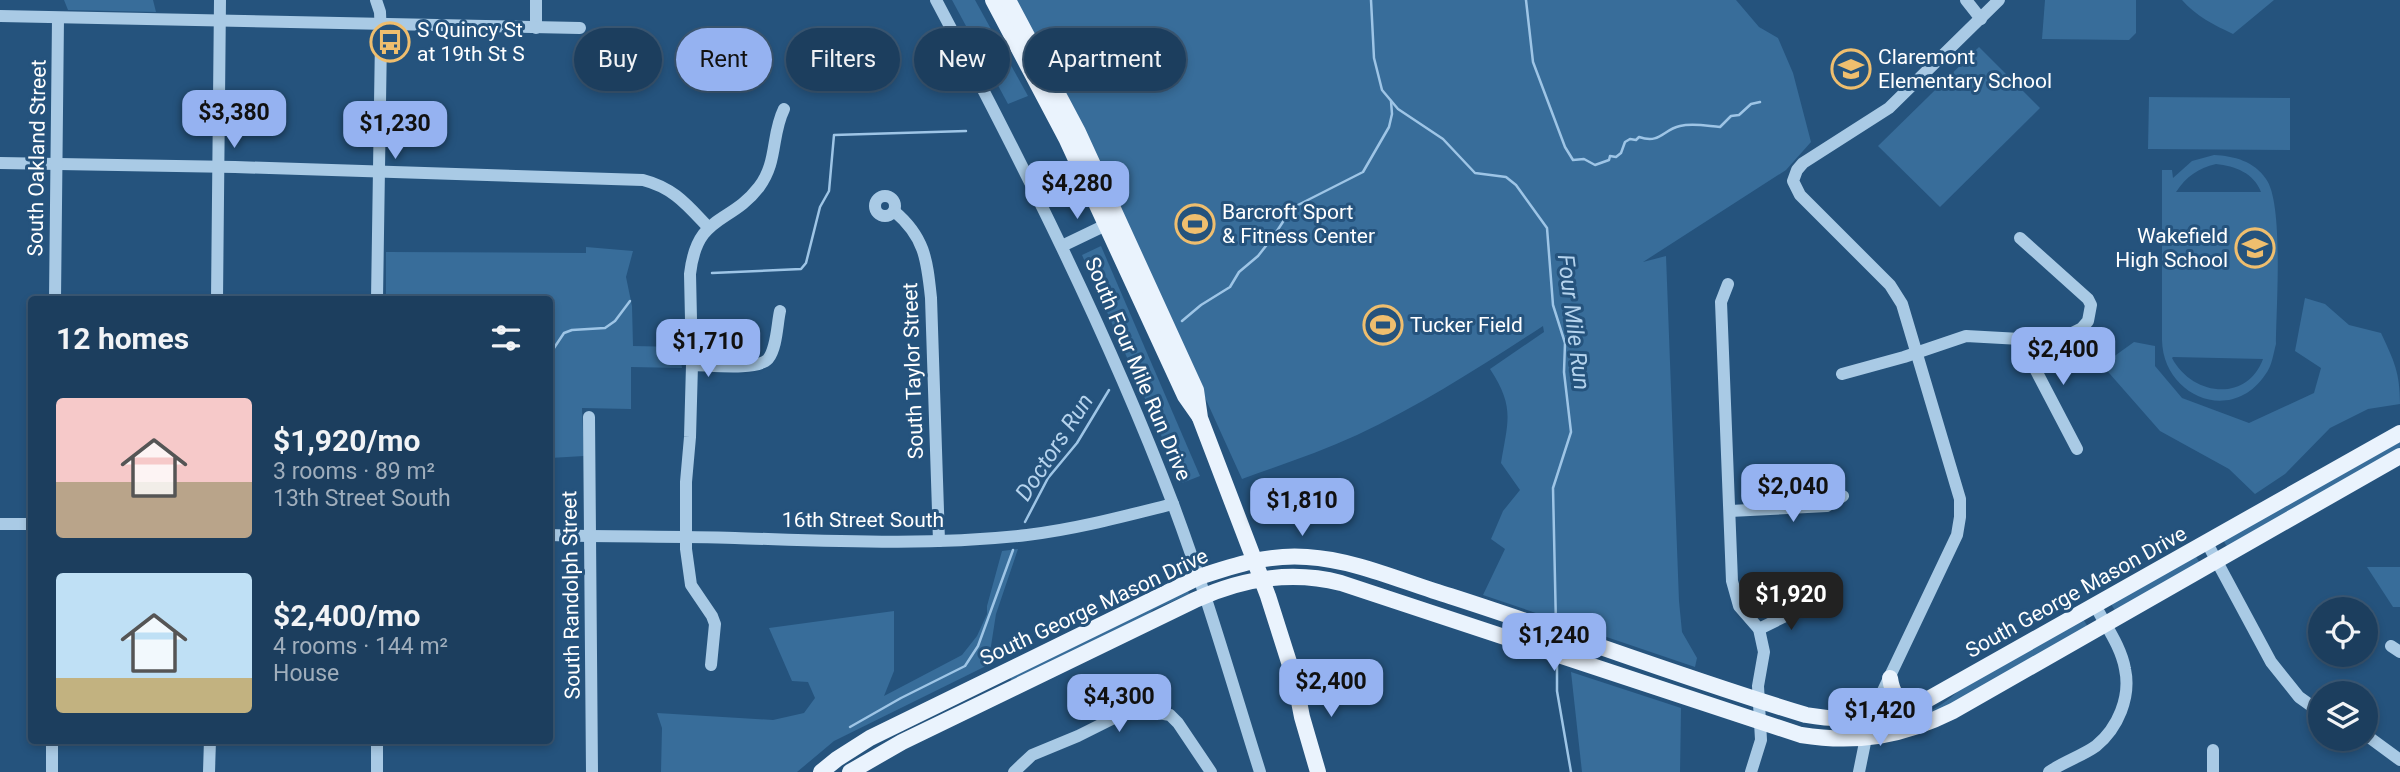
<!DOCTYPE html>
<meta charset="utf-8">
<style>
body{margin:0;font-family:Roboto,sans-serif;background:#294967;color:#f1f3f6;height:100vh;display:flex;flex-direction:column;font-size:26px;white-space:nowrap}
*{box-sizing:border-box;margin:0}
p{font-size:23px;color:#a0aebc}
.icon{flex:none;width:38px;height:38px;fill:none;stroke:currentColor;stroke-width:2;stroke-linecap:round;stroke-linejoin:round}
.map{position:relative;flex:1;overflow:hidden}
.details{position:absolute;left:28px;top:296px;width:525px;height:448px;display:flex;flex-direction:column;background:#1c3e5e;border-radius:7px;box-shadow:0 4px 10px #0003,0 0 0 2px #3a5773}
.details>*{flex:none}
.hud{position:absolute;left:574px;top:28px;width:665px;height:63px;display:flex;gap:14px}
.controls{position:absolute;left:2308px;top:597px;display:grid;gap:14px}
.controls a{display:grid;place-items:center;width:70px;height:70px;border-radius:50%;background:#1c3e5e;box-shadow:0 4px 10px #0003,0 0 0 2px #3a5773;font-size:35px}
.price{position:absolute;translate:-50% -60px;padding:0 16px;border-radius:14px;background:#95b2f1;color:#111;font-size:23px;line-height:46px;filter:drop-shadow(0 2px 4px #0008)}
.price::after{content:'';position:absolute;left:50%;top:42px;width:21px;height:16px;margin-left:-10px;background:inherit;clip-path:polygon(0 0,100% 0,50% 100%)}
.price.selected{background:#222;color:#fff}
ul{padding:0;list-style:none}
li{display:flex;align-items:center;gap:21px;height:175px;padding:0 28px}
li span{display:grid;place-items:center;flex:none;width:196px;height:140px;border-radius:7px;color:#555}
li>.icon{margin-inline-start:auto}
span .icon{width:84px;height:84px;fill:#fffc;stroke-width:1}
li b{font-size:30px}
h2{display:flex;justify-content:space-between;align-items:center;height:84px;padding:0 28px;font-size:30px}
.tag{padding:0 24px;border-radius:32px;background:#1c3e5e;box-shadow:0 4px 10px #0003,0 0 0 2px #3a5773;font-size:24px;line-height:63px}
.tag.selected{background:#95b2f1;color:#111}
.map>svg:first-child{display:block}
.green{fill:#386d9a;fill-rule:evenodd}
.lines{fill:none;stroke-linecap:round;stroke-linejoin:round}
.stream{stroke:#9ec5e6;stroke-width:2.5}
.minor{stroke:#a9cae5;stroke-width:12}
.major{stroke:#eaf3fd;stroke-width:16}
.labels{text-anchor:middle;stroke-width:6;stroke-linejoin:round;paint-order:stroke}
.poi-label{font-size:21px;fill:#fff;stroke:#25537d;text-anchor:start}
.street-label{font-size:21px;fill:#fff;stroke:#25537d}
.water-label{font-size:23px;font-style:italic;fill:#b5d3ed;stroke:#25537d}
</style>
<div class="map">
<svg width="2400" height="772" viewBox="0 0 2400 772">
<rect width="100%" height="100%" fill="#25537d"/>
<g class="green">
<polygon points="64,0 153,0 156,12 68,10"/>
<polygon points="952,0 975,0 1028,96 1008,104"/>
<path d="M1015,0H1736L1759,27L1778,38L1793,73L1811,142L1786,170L1643,262L1666,256L1679,601L1682,632L1697,658L1695,667L1483,595L1505,549L1491,539L1503,511L1520,490L1501,463C1508,421 1515,407 1490,369L1544,332L1543,326C1483,365 1423,404 1357,435C1320,452 1281,465 1242,479L1109,186Z"/>
<polygon points="2045,0 2136,0 2136,33 2129,40 2042,39"/>
<path d="M2182,0H2274L2233,34C2214,25 2196,16 2182,0Z"/>
<polygon points="1979,47 2040,108 1940,207 1878,146"/>
<polygon points="2149,97 2290,98 2290,150 2148,149"/>
<path d="M2214,155C2234,156 2254,161 2266,179C2284,203 2276,309 2276,344C2273,355 2272,366 2265,375C2231,425 2163,396 2162,340V170H2172L2173,178L2192,161ZM2216,164C2235,166 2254,173 2261,192H2176C2186,177 2198,168 2216,164ZM2172,358L2173,357L2263,359C2247,403 2192,396 2172,358Z"/>
<polygon points="1101,246 1200,476 1182,483 1082,255"/>
<polygon points="586,247 633,251 626,277 632,306 633,346 679,347 682,368 631,367 631,409 582,408 584,456 550,458 550,299 386,299 386,252 586,253"/>
<path d="M2305,298L2325,304L2349,325L2381,333C2394,361 2400,372 2400,404L2368,409L2330,428L2285,474L2255,494L2229,469L2160,431L2102,365L2134,342L2155,346V366L2182,398L2249,423L2314,393L2321,368L2295,351Z"/>
<polygon points="2400,439 2400,450 2228,548 2223,540"/>
<polygon points="1018,549 996,614 988,665 834,741 797,772 661,772 662,728 657,713 773,720 804,713 815,698 808,682 792,681 769,628 894,611 894,671 884,696 962,655 977,636 987,614 987,606 1002,551"/>
<polygon points="2195,555 2200,563 2116,612 2111,604"/>
<polygon points="2367,567 2400,567 2400,607 2393,607"/>
<polygon points="1188,590 1189,594 1153,610 1141,622 1013,683 1009,676"/>
<path d="M2083,619L2088,627L1945,709L1895,728L1893,723C1921,716 1941,709 1961,688Z"/>
<polygon points="1571,672 1681,708 1680,772 1582,772"/>
</g>
<g class="lines">
<g class="stream">
<polyline points="1371,0 1374,58 1382,90 1398,109 1443,139 1475,173 1506,177 1516,185 1547,228 1553,305 1565,343 1564,372 1571,432 1553,488 1556,626"/>
<path d="M1526,0L1533,62L1565,147L1573,160L1584,159L1595,165L1609,160L1610,156L1616,157L1621,153L1625,142L1630,139L1636,140L1639,137C1661,144 1662,130 1680,126C1693,123 1707,126 1720,127L1731,116L1739,115L1751,104L1760,102"/>
<polyline points="712,273 801,269 806,263 820,207 829,191 834,135 966,131"/>
<polyline points="1182,321 1201,305 1230,287 1239,272 1258,256 1273,237 1292,208 1363,172 1389,127 1392,114 1391,101"/>
<polyline points="550,354 564,333 572,330 605,328 615,321 630,301"/>
<polyline points="1025,522 1048,478 1077,443 1109,390"/>
<polyline points="1557,661 1557,691 1571,772"/>
<polyline points="850,727 901,698 965,666 978,646 1013,550"/>
</g>
<g class="minor">
<polyline points="376,0 380,12 381,38 377,299"/>
<polyline points="536,0 536,28"/>
<path d="M936,0C1023,164 1107,331 1173,504C1206,592 1232,683 1260,772"/>
<polyline points="1966,0 1981,19"/>
<polyline points="0,16 580,28"/>
<path d="M0,163L235,167L643,180C674,188 687,205 708,227"/>
<circle cx="885" cy="206" r="10"/>
<path d="M894,211C925,237 927,260 931,298L939,541"/>
<polyline points="1062,246 1112,222"/>
<polyline points="1728,284 1721,302 1732,581 1739,606 1759,629 1764,652 1758,686 1761,740 1751,772"/>
<polyline points="55,299 58,18"/>
<polyline points="217,299 220,0"/>
<polyline points="2020,340 2077,449"/>
<path d="M692,365C709,365 757,371 768,359C777,348 777,324 780,311"/>
<polyline points="1842,374 1904,357 1966,336 2056,341 2082,328 2088,321 2091,305 2088,299 2020,238"/>
<polyline points="589,417 592,772"/>
<polyline points="1730,511 1827,506 1843,496"/>
<polyline points="0,524 32,524"/>
<path d="M550,535C611,537 673,536 735,538C833,541 930,546 1027,535C1077,529 1125,516 1173,504"/>
<polyline points="2207,543 2271,662 2299,697 2320,712"/>
<polyline points="1759,629 1808,605"/>
<polyline points="2391,646 2400,652"/>
<path d="M711,665L715,624L712,616L691,585L686,549V482L690,437L692,365L690,274C697,213 730,225 759,187C778,162 771,135 784,109"/>
<polyline points="2366,735 2400,760"/>
<polyline points="377,740 377,772"/>
<polyline points="2213,750 2213,772"/>
<polyline points="52,772 52,740"/>
<polyline points="209,772 210,740"/>
<polyline points="1014,772 1032,755 1078,736 1128,711 1141,710 1170,715 1178,723 1211,772"/>
<polyline points="1859,772 1870,718 1957,535 1960,517 1960,499 1902,304 1890,285 1800,195 1793,181 1797,170 1803,163 1889,108 1999,0"/>
<path d="M2049,772C2063,762 2082,756 2096,746C2118,728 2131,697 2125,669C2121,646 2105,625 2095,605"/>
</g>
<g class="major">
<polyline points="993,0 1066,138 1185,396 1199,416"/>
<polyline points="1008,0 1078,132 1196,390 1200,418 1268,596 1295,681 1302,717 1318,772"/>
<path d="M1890,678C1892,693 1898,702 1913,707"/>
<path d="M821,772L837,759L870,738L1199,577C1235,565 1269,554 1307,557C1356,560 1403,582 1450,596C1569,634 1686,679 1806,715C1845,722 1879,718 1916,706L2400,433"/>
<path d="M850,772L902,742L1195,600C1241,579 1291,570 1341,583L1801,735C1857,744 1903,736 1953,711L2400,456"/>
</g>
</g>
<defs>
<g id="bus-ring" transform="scale(2.0125)"><circle r="9.5" fill="#25537d" stroke="#efbe6e" stroke-width="1.5"/><path d="M-5-6H5V4H4V6H2V4H-2V6H-4V4H-5ZM-3.5-4V0h7V-4ZM-3.5 1.2v1.5H-2V1.2ZM2 1.2v1.5H3.5V1.2Z" fill="#efbe6e"/></g>
<g id="school-ring" transform="scale(2.0125)"><circle r="9.5" fill="#25537d" stroke="#efbe6e" stroke-width="1.5"/><path d="M0-5L7-2L0 1L-7-2ZM-4 1L0 2.5L4 1V4Q0 6-4 4Z" fill="#efbe6e"/></g>
<g id="stadium-ring" transform="scale(2.0125)"><circle r="9.5" fill="#25537d" stroke="#efbe6e" stroke-width="1.5"/><path d="M0-5a6.5 5 0 1 0 0 10a6.5 5 0 1 0 0-10ZM-3.5-1.8h7v3.6h-7Z" fill="#efbe6e"/></g>
</defs>
<g fill-rule="evenodd">
<use href="#bus-ring" x="390" y="42"/>
<use href="#school-ring" x="1851" y="69"/>
<use href="#stadium-ring" x="1195" y="224"/>
<use href="#school-ring" x="2255" y="248"/>
<use href="#stadium-ring" x="1383" y="325"/>
</g>
<g class="labels">
<g class="poi-label">
<text x="417" y="37">S Quincy St<tspan x="417" dy="24">at 19th St S</tspan></text>
<text x="1878" y="64">Claremont<tspan x="1878" dy="24">Elementary School</tspan></text>
<text x="1222" y="219">Barcroft Sport<tspan x="1222" dy="24">&amp; Fitness Center</tspan></text>
<text x="2228" y="243" text-anchor="end">Wakefield<tspan x="2228" dy="24">High School</tspan></text>
<text x="1410" y="332">Tucker Field</text>
</g>
<g class="street-label">
<text transform="translate(37 158) rotate(-89)" y="7">South Oakland Street</text>
<text transform="translate(1138 369) rotate(67)" y="7">South Four Mile Run Drive</text>
<text transform="translate(913 371) rotate(-92)" y="7">South Taylor Street</text>
<text x="863" y="527">16th Street South</text>
<text transform="translate(2076 592) rotate(-29)" y="7">South George Mason Drive</text>
<text transform="translate(571 595) rotate(-91)" y="7">South Randolph Street</text>
<text transform="translate(1094 607) rotate(-25)" y="7">South George Mason Drive</text>
</g>
<g class="water-label">
<text transform="translate(1574 322) rotate(83)" y="8">Four Mile Run</text>
<text transform="translate(1054 447) rotate(-57)" y="8">Doctors Run</text>
</g>
</g>
</svg>
<div class="controls">
<a><svg class="icon" aria-label="locate" viewBox="0 0 24 24"><circle cx="12" cy="12" r="6"/><path d="M12 2v4M12 18v4M2 12h4M18 12h4"/></svg></a>
<a><svg class="icon" aria-label="layers" viewBox="0 0 24 24"><path d="M12 4l9 5-9 5-9-5zM3 14l9 5 9-5"/></svg></a>
</div>
<b class="price" style="left:234px;top:150px">$3,380</b>
<b class="price" style="left:395px;top:161px">$1,230</b>
<b class="price" style="left:1077px;top:221px">$4,280</b>
<b class="price" style="left:708px;top:379px">$1,710</b>
<b class="price" style="left:2063px;top:387px">$2,400</b>
<b class="price" style="left:1793px;top:524px">$2,040</b>
<b class="price" style="left:1302px;top:538px">$1,810</b>
<b class="price selected" style="left:1791px;top:632px">$1,920</b>
<b class="price" style="left:1554px;top:673px">$1,240</b>
<b class="price" style="left:1331px;top:719px">$2,400</b>
<b class="price" style="left:1119px;top:734px">$4,300</b>
<b class="price" style="left:1880px;top:748px">$1,420</b>
<div class="hud">
<a class="tag">Buy</a>
<a class="tag selected">Rent</a>
<a class="tag">Filters</a>
<a class="tag">New</a>
<a class="tag">Apartment</a>
</div>
<section class="details">
<h2>12 homes<svg class="icon" aria-label="filters" viewBox="0 0 24 24"><path d="M4 7h16M4 17h16"/><circle cx="9" cy="7" r="2"/><circle cx="15" cy="17" r="2"/></svg></h2>
<ul>
<li><span style="background:linear-gradient(#f6c9c9 60%,#b9a48a 0)"><svg class="icon" aria-label="home" viewBox="0 0 24 24"><path d="M3 11l9-7 9 7M6 9v11h12V9"/></svg></span><div><b>$1,920/mo</b><p>3 rooms · 89 m²</p><p>13th Street South</p></div></li>
<li><span style="background:linear-gradient(#bfe0f5 75%,#c2b280 0)"><svg class="icon" aria-label="home" viewBox="0 0 24 24"><path d="M3 11l9-7 9 7M6 9v11h12V9"/></svg></span><div><b>$2,400/mo</b><p>4 rooms · 144 m²</p><p>House</p></div></li>
</ul>
</section>
</div>
